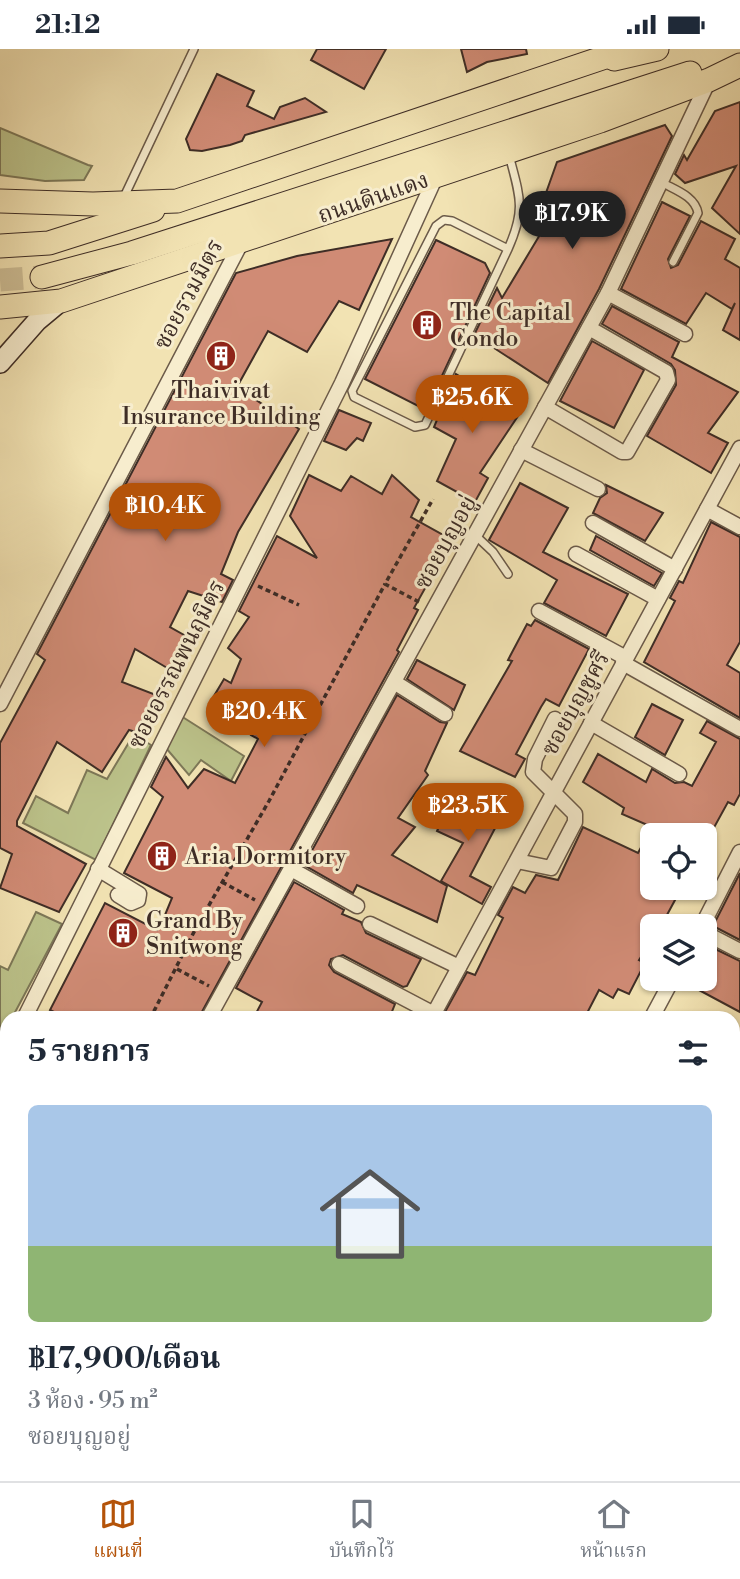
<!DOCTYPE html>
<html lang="th">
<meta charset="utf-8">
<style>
body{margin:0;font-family:"Libre Bodoni","Noto Serif Thai",serif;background:#f6f6f7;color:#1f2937;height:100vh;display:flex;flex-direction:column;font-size:26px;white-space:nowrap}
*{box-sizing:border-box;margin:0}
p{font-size:23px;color:#747a83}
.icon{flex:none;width:38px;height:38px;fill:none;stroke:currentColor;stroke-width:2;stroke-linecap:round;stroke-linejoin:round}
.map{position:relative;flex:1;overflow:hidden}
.sheet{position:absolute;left:0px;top:962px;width:740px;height:471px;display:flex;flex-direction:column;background:#fff;border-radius:21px 21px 0 0;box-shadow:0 2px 5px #0004}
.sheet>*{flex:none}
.buttons{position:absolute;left:640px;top:774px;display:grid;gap:14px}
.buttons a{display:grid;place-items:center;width:77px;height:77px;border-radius:10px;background:#fff;box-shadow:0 2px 5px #0004;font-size:35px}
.price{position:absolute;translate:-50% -60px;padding:0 16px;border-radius:24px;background:#b45309;color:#fff;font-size:23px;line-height:46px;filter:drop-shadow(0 2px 4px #0008)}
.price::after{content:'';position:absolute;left:50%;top:42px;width:21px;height:16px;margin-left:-10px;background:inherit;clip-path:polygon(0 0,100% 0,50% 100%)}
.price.selected{background:#222;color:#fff}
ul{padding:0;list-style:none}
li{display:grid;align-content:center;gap:14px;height:371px;padding:0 28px}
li+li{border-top:2px solid #e0e1e3}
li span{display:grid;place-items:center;height:217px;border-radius:10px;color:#555}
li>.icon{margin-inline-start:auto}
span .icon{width:126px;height:126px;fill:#fffc;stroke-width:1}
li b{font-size:30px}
h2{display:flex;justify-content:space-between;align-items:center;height:84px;padding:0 28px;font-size:30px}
.status{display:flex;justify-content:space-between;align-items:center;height:49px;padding:0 35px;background:#fff;direction:ltr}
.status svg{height:19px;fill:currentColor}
.dock{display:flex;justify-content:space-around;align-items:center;height:98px;border-top:2px solid #e0e1e3;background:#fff;font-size:19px;color:#747a83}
.dock a{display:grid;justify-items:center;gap:4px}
.dock .selected{color:#b45309}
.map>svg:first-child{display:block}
.green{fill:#bcc38b;stroke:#7d7858;stroke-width:2}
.building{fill:#d08b75;stroke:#3e2d26;stroke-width:2}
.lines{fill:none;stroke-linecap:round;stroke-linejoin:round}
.primary-tunnel{stroke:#cebf97;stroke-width:23;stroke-dasharray:23 11;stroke-linecap:butt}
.service-casing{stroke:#6b5a49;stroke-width:10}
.minor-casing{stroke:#6b5a49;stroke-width:17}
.secondary-casing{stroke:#3e2d26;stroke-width:22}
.primary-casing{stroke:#3e2d26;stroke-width:25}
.path{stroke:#3e2d26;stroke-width:3.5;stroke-dasharray:5 3.5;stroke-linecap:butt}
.service{stroke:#f7edce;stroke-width:7}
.minor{stroke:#f7edce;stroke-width:14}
.secondary{stroke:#f7edce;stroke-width:19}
.primary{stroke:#f2e3b3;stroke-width:23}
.labels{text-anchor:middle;stroke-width:6;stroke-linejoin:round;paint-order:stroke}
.street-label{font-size:23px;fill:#3e2d26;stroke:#f7edce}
.poi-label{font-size:23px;fill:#3e2d26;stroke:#f7edce;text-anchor:start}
</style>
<div class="status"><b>21:12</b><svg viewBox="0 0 49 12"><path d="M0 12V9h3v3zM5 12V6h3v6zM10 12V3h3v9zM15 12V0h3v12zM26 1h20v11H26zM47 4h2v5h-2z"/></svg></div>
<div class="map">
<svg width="740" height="1432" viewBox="0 0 740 1432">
<rect width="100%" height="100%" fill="#f2e3b3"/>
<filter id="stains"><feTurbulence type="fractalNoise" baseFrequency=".00286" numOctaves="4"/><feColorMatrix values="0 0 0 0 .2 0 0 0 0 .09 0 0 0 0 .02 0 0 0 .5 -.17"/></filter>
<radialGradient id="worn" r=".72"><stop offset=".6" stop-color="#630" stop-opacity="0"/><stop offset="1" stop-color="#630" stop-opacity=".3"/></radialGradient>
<g class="green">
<polygon points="0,79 88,116 92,117 84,131 45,132 0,126"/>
<polygon points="181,667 244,707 231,732 201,711 189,726 166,699"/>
<polygon points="134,685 151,696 96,811 23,774 36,747 68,764 87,721 107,730"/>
<polygon points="36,863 62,875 12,969 7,970 7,980 0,993 0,917 8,921"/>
</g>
<g class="building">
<polygon points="317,0 386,0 364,40 311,11"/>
<polygon points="461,0 526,0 527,5 487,13 467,23"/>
<polygon points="217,25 254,42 247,57 274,70 280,58 305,49 326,63 245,86 242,92 230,96 202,102 190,101 186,90"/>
<polygon points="740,53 740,185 712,159 736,117 685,134 675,125 684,106 687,111 715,62"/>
<polygon points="665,76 672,87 599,240 548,334 474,286 497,239 502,249 547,174 541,158 557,113"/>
<polygon points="662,153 690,167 668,210 671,219 678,216 701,172 735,190 725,210 740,219 740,291 723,281 735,254 732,260 706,244 686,275 621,240"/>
<polygon points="392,190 359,261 339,252 307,303 268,282 237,338 299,380 238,483 221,525 233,531 222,553 188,542 170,578 193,591 174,623 135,600 122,633 156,646 136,683 129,681 102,723 57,693 17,772 17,777 86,815 59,863 0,839 12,805 0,799 0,694 45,611 37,605 236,224 297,207"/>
<polygon points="436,191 485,214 490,224 426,361 365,330"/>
<polygon points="612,257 679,293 672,308 738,343 708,384 728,394 711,424 647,387 676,336 675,321 671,315 602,275"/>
<polygon points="592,292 644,321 614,379 560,352"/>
<polygon points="456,325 520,364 480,424 488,429 475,453 437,432 456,390 434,378"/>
<polygon points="339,361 371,374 363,392 357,389 346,401 324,392"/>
<polygon points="309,426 341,442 351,427 382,445 392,426 419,451 411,468 452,491 414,559 418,561 397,601 399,603 198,970 68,970 50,961 105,854 157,881 165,866 172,849 124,824 163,748 151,738 166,708 188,739 204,720 235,734 258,690 251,686 258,672 214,647 224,630 231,634 241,610 228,599 249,568 239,562 277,487 317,509 290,467"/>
<polygon points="520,434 568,459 543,503 628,545 606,587 544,554 557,531 489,491"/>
<polygon points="606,436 663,464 645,492 593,464 600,449 607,444"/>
<polygon points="711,473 740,488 740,593 727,616 740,624 740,669 644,613 675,552 670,549 679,532 683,534"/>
<polygon points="596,487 662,524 654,537 590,501"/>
<polygon points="535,571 589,600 559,657 546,650 541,658 516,705 525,710 515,728 460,702 512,612 508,611 527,575 531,577"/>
<polygon points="417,611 465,636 454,661 407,630"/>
<polygon points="397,646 440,673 447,674 425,722 428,726 398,769 415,778 392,806 447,837 437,873 357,836 353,844 304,816"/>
<polygon points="652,655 683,671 665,706 635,688"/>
<polygon points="707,672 740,690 740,745 734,756 728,753 711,784 703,780 700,786 653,786 653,838 675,851 661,877 653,877 653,889 639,911 645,914 629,945 618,940 613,949 599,941 584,970 532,970 522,965 520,970 458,970 445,963 467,923 475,926 503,869 498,866 513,838 525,844 536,826 558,831 583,778 638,804 652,778 622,765 624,759 583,733 598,705 646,733 652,720 675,734 684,733 692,737 716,693 700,684"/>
<polygon points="455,743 503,764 470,827 491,838 482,855 441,832 463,794 437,782"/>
<polygon points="740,824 740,891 713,877"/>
<polygon points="294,833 344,861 342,865 361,873 366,884 421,910 407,937 403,938 343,906 331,910 329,916 334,923 395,955 389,970 253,970 262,953 236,939"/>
<polygon points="705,895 740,912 740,963 682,932 683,929 705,929"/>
</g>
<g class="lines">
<polyline class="primary-tunnel" points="0,231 42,228"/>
<g class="service-casing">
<g id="service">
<path d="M661,133C675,141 695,147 698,164L673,213"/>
<polyline points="124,148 194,0"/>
<path d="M508,200L452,172L444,171L436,177L352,342L354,348L415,378L425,376L508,200C526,160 520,148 509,106"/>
<polyline points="475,486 493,503 508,525"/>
</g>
</g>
<g class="minor-casing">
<g id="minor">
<polyline points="608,244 685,285"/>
<polyline points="545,358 622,403 627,403 668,331 666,323 589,279"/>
<polyline points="521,401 598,440"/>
<polyline points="707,460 740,478"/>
<polyline points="593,474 675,520"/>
<polyline points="576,505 658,550"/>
<polyline points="539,562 626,609"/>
<polyline points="623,614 740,680"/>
<polyline points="394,633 445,665"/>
<polyline points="0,655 242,192"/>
<polyline points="591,674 679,725"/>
<polyline points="517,812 551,819 575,773 575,765 533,723 535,710 555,670"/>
<polyline points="98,820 139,845 138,851 131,854 118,846"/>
<polyline points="291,820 357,857"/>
<polyline points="370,875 459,918"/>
<polyline points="702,877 740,803"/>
<polyline points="705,884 740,902"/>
<polyline points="339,915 434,965"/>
<polyline points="24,970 342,334 436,127"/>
<polyline points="208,970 608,244 709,31"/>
<polyline points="431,970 740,399"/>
<polyline points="651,970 673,929"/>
<polyline points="0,1015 7,1001"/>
<polyline points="733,1106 740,1093"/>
<polyline points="0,1341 7,1329"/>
<polyline points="194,1432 197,1426"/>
<polyline points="426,1432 429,1426"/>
<polyline points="570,1432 573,1426"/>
</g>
</g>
<g class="secondary-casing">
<polyline id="secondary" points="0,314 37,272 61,252"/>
</g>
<g class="primary-casing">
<g id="primary">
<polyline points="614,10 657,0"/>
<polyline points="0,152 93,155 177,152 629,0"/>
<polyline points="0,197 49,194 153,161"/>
<polyline points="42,228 132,204 690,24"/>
<polyline points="0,258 61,252 600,72 709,31 740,16"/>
</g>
</g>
<g class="path">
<polyline points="258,537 299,556"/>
<polyline points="419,553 385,535 433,450"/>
<polyline points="222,833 255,851"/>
<polyline points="177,920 209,937"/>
<polyline points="150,970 197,877 269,752 385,535"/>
</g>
<use href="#service" class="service"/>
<use href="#minor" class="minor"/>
<use href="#secondary" class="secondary"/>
<use href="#primary" class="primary"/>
</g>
<defs>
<g id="building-disc" transform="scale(1.575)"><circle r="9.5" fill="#8f2418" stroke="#f7edce"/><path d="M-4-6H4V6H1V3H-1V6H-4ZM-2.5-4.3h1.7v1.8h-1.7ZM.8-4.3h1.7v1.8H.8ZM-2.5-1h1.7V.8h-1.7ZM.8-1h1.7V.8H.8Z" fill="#fff"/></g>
</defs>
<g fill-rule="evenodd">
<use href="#building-disc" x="427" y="276"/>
<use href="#building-disc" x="221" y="307"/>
<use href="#building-disc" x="162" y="807"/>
<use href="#building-disc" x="123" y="884"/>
</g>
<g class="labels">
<g class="street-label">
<text transform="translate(373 148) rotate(-19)" y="8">ถนนดินแดง</text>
<text transform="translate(188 245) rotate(-62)" y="8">ซอยรวมมิตร</text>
<text transform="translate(445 493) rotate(-61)" y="8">ซอยบุญอยู่</text>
<text transform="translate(176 615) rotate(-63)" y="8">ซอยอรรณพนฤมิตร</text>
<text transform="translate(575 654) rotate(-61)" y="8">ซอยบุญชูศรี</text>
</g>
<g class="poi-label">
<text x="450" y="271">The Capital<tspan x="450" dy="26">Condo</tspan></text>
<text x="221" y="349" text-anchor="middle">Thaivivat<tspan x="221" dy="26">Insurance Building</tspan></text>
<text x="185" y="815">Aria Dormitory</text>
<text x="146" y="879">Grand By<tspan x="146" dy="26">Snitwong</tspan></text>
</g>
</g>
<rect width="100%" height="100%" filter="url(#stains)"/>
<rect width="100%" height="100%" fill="url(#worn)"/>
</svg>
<div class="buttons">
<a><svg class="icon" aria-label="locate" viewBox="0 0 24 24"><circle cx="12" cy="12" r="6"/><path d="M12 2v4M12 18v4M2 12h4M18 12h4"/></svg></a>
<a><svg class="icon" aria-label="layers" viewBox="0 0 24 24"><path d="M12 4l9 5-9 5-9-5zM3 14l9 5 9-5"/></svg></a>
</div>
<b class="price selected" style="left:572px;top:202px">฿17.9K</b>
<b class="price" style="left:472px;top:386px">฿25.6K</b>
<b class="price" style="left:165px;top:494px">฿10.4K</b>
<b class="price" style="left:264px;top:700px">฿20.4K</b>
<b class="price" style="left:468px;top:794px">฿23.5K</b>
<section class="sheet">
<h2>5 รายการ<svg class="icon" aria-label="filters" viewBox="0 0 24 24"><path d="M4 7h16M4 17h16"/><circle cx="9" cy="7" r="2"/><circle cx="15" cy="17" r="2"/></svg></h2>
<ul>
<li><span style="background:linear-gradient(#a9c7e8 65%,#8fb573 0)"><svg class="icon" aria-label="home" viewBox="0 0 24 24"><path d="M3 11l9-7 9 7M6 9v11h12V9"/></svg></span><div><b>฿17,900/เดือน</b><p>3 ห้อง · 95 m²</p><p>ซอยบุญอยู่</p></div></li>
</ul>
</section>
</div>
<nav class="dock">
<a class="selected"><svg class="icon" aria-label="map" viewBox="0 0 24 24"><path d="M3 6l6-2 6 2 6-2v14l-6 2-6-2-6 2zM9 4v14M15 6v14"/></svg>แผนที่</a>
<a><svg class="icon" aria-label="saved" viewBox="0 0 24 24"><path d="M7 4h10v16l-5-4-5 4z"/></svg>บันทึกไว้</a>
<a><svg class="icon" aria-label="home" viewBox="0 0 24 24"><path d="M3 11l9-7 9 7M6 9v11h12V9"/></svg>หน้าแรก</a>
</nav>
